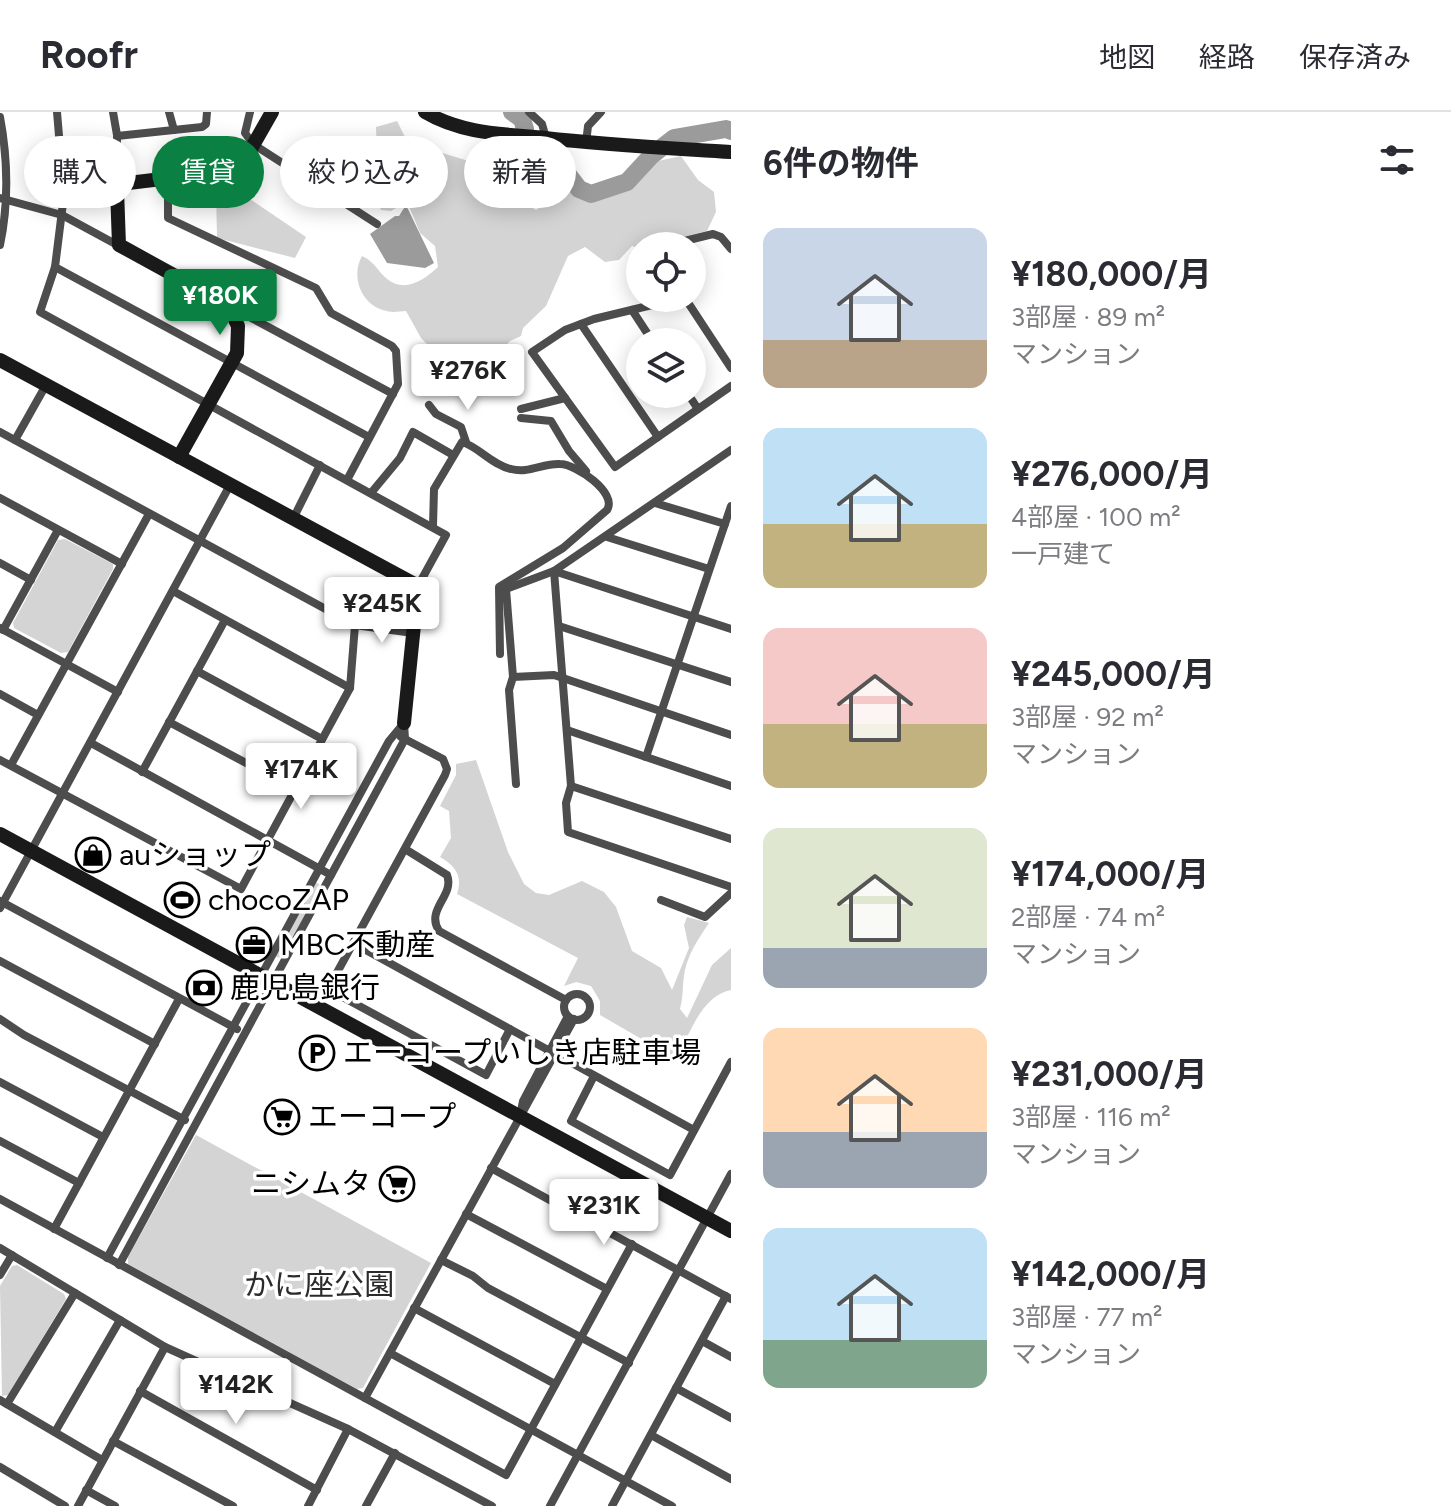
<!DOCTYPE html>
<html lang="ja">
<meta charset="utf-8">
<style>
body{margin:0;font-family:Figtree,"Noto Sans JP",sans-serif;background:#f2f2f3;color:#2b2b33;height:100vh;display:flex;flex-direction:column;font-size:30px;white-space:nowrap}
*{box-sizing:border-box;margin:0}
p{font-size:26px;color:#7c7c81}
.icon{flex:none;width:44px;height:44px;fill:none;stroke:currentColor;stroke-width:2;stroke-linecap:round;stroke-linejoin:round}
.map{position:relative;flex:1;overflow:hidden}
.sheet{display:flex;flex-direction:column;background:#fff;width:720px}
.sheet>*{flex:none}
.top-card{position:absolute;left:24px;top:24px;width:586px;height:72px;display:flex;gap:16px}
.controls{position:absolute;left:626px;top:120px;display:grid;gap:16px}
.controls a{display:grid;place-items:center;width:80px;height:80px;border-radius:50%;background:#fff;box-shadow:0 4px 20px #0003;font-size:40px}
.price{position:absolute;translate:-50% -68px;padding:0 18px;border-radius:8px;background:#fff;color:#222;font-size:26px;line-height:52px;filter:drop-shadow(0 2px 4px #0008)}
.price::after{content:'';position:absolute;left:50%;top:48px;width:24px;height:18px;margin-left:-12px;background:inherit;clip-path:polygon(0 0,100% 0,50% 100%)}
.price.on{background:#0b8043;color:#fff}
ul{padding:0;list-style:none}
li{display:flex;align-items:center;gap:24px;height:200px;padding:0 32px}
li span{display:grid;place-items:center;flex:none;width:224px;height:160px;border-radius:16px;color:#555}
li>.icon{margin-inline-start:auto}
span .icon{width:96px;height:96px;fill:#fffc;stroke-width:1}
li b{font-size:34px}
h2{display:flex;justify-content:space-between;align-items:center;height:96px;padding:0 32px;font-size:34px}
.tag{padding:0 28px;border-radius:36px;background:#fff;box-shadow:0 4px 20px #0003;font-size:28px;line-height:72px}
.tag.on{background:#0b8043;color:#fff}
header{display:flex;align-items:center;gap:48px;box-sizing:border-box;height:112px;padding:0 40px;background:#fff;border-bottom:2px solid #e1e1e2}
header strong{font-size:38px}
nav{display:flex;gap:44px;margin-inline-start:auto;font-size:28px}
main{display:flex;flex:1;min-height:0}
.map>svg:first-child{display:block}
.green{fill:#d4d4d4}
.water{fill:#9b9b9b}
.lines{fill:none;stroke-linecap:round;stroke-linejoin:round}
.river{stroke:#9b9b9b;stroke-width:18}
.street{stroke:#4d4d4d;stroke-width:8}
.secondary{stroke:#1a1a1a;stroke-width:14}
.labels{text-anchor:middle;stroke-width:7;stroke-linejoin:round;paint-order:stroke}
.poi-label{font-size:30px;fill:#000;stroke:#fff;text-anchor:start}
.park-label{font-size:30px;fill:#2b2b2b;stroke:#fff}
</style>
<header>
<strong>Roofr</strong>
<nav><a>地図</a><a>経路</a><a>保存済み</a></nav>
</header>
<main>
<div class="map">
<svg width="731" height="1394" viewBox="0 0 731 1394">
<rect width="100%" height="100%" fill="#fff"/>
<g class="green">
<path d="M397,9L405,25L413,32L475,51L487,60L499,91H524L536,98L545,92L549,81C570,71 586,90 608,85C636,78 628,67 646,55C656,48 669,47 681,44L698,68L714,80L716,100L707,119L663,130L658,134H640V137L632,134L619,148L605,150L585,135L568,144L546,194L523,216L521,224L510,229L501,239V252C483,264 469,258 456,242L432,237L421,226L406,199C400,199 392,201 387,199C362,195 350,165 362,144C376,151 376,157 386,166C404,182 424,168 438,155L435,134L420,121L409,94L403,92L391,99L381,98L372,76L371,61L377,47L376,15Z"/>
<polygon points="231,74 306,125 295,146 217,126 216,77"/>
<polygon points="65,427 113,452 113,457 68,540 61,541 14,516 13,511 58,428"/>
<path d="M476,648L508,740L524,772L536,781L549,783L582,769L604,780L616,795L632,839L661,856L672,878L689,836L684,813L687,805L709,811C699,826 689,840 685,858C682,872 684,881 680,897L687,906L712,853L731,836V878C701,884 690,922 676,947L600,903V889L591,874L576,870L564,874L578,846L457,782C463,763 455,754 440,745L451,726L449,699L440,694L456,663V652Z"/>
<polygon points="318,771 321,776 283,846 276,845 275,841 313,772"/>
<polygon points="196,1023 431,1151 363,1276 357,1277 128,1152 128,1145"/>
<polygon points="17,1153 64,1182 66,1187 8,1283 2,1284 0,1174 12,1154"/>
</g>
<polygon class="water" points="406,93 434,151 425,156 387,151 370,122 395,104 399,104"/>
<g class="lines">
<g class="river">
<polyline points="512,0 522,7 525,17"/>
<polyline points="527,32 566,60 579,77 591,82 627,70 651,44 674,26 726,17 731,19"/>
</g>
<g class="street">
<polyline points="57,0 64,83 55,155 40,200 446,423 418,474"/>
<polyline points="113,0 117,23 117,75"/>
<polyline points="169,0 174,18"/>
<polyline points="250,0 245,21 253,32 377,112"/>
<polyline points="529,0 542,12 546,26"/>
<path d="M0,5C8,48 9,90 0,133"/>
<polyline points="117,24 202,15 206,12 207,0"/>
<polyline points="586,31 588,14 601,0"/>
<polyline points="168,67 168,106 316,176 331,201 392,234 396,239 398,272 347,368"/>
<polyline points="0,86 62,103 121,135"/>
<polyline points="664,134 713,122 721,125 731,137"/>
<polyline points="55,155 369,325"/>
<polyline points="681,186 594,207 565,218 532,240 615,355 731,274"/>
<polyline points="685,186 731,256"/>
<polyline points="231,195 393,282"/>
<polyline points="632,198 653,230"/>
<polyline points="581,212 658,325"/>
<polyline points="688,282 698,297"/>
<polyline points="429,293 436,302 461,315 466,330"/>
<polyline points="521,297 565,286"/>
<polyline points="521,306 551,309 569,339 586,359"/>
<polyline points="0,320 355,513 350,576 241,777 0,648"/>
<polyline points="15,328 46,273"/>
<polyline points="371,381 400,346 413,320 453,343"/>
<polyline points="0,386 122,452"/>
<polyline points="655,391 725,412"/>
<polyline points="296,401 320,353"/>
<path d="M433,414L434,377L462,330C479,335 492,353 511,357C528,362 543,351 560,352C576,352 618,381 607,398L563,436L499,475L500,542"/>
<polyline points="607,425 709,457"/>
<polyline points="0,451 31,468"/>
<polyline points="173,479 350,576"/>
<polyline points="355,513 413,521"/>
<polyline points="559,514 731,570"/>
<polyline points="0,516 118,580"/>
<polyline points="731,517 554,459 571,674 566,691 568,720 731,775"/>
<polyline points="3,518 58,418"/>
<polyline points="197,559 322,627"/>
<polyline points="513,565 554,563 731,623"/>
<polyline points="0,582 38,603"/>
<polyline points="169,610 295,677"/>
<polyline points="567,618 731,674"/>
<polyline points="401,625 443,647 447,657 445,663 328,877 486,963 510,917"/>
<polyline points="91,631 331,763"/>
<polyline points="646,645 731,394"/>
<polyline points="11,653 149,402"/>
<polyline points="142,660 225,508"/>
<polyline points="516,672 509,578 513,565 506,477 554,459 731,338"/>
<polyline points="571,674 731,727"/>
<path d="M405,737L447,763C455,784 425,797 439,819L566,888"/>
<polyline points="661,788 705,805 731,781"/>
<polyline points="0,789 237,917"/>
<polyline points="0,796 230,373"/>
<polyline points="353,831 694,1018"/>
<polyline points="0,849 155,932"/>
<circle cx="577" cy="895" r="13"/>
<polyline points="0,907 24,923 185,1008"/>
<polyline points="594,964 571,1009 670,1063 731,950"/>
<polyline points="0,970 103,1025"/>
<polyline points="521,999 523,989 568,904"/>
<polyline points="0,1029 79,1071"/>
<polyline points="491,1056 731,1187"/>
<polyline points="0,1087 506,1363 632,1132"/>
<polyline points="466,1102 607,1177"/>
<polyline points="54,1117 179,887"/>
<polyline points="0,1136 165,1235 348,1317 492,1394"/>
<polyline points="107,1146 389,629 404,611"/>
<polyline points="441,1148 473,1164 488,1176 629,1251"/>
<polyline points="119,1153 405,627 404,611"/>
<polyline points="0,1163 12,1143"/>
<polyline points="414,1196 555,1272"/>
<polyline points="702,1229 731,1245"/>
<polyline points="390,1241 672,1394"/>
<polyline points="676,1276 731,1306"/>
<polyline points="140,1279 317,1378"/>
<polyline points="365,1286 574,907"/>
<polyline points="0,1288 102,1348"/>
<polyline points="7,1292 75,1181"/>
<polyline points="55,1320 120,1208"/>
<polyline points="651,1323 731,1367"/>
<polyline points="113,1329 233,1394"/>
<polyline points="0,1355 65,1394"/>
<polyline points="86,1378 115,1394"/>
<polyline points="78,1394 165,1235"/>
<polyline points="308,1394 348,1317"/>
<polyline points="366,1394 395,1341"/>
<polyline points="550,1394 731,1062"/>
<polyline points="612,1394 726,1184"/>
</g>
<g class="secondary">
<path d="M425,0C462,22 504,22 545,26C607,33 669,36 731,40"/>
<polyline points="0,248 418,474 404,611"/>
<polyline points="179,345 237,241 238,214 228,193 221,189 119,133 117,77 120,72 228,59 247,44 272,0"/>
<polyline points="0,722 731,1119"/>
</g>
</g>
<defs>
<g id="shop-ring" transform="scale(1.8)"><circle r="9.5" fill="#fff" stroke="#000" stroke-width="1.5"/><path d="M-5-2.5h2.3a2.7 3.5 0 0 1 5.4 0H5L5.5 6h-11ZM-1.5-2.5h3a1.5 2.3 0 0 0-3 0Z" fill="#000"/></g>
<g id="stadium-ring" transform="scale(1.8)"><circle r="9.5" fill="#fff" stroke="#000" stroke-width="1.5"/><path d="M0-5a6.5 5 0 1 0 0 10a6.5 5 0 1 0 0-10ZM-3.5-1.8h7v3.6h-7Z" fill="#000"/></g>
<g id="office-ring" transform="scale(1.8)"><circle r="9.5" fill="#fff" stroke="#000" stroke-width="1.5"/><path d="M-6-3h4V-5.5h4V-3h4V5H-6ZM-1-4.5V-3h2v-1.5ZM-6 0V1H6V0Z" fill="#000"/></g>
<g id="bank-ring" transform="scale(1.8)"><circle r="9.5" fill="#fff" stroke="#000" stroke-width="1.5"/><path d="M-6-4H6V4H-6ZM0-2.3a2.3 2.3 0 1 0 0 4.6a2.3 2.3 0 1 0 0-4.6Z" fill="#000"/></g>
<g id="parking-ring" transform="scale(1.8)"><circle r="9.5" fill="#fff" stroke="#000" stroke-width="1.5"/><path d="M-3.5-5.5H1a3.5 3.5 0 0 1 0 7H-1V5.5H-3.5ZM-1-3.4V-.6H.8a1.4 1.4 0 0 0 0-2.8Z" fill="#000"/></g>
<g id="supermarket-ring" transform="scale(1.8)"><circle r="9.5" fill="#fff" stroke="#000" stroke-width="1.5"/><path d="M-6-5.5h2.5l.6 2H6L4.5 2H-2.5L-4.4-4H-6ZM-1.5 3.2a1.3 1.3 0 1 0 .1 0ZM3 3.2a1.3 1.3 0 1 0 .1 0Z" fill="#000"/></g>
</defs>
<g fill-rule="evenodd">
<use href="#shop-ring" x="93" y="743"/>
<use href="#stadium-ring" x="182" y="788"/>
<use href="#office-ring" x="254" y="833"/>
<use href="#bank-ring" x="204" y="876"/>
<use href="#parking-ring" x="317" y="941"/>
<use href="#supermarket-ring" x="282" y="1005"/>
<use href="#supermarket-ring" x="397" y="1072"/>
</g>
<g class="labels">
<g class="poi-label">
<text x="119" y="753">auショップ</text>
<text x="208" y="798">chocoZAP</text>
<text x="280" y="843">MBC不動産</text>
<text x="230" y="886">鹿児島銀行</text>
<text x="343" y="951">エーコープいしき店駐車場</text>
<text x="308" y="1015">エーコープ</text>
<text x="371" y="1082" text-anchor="end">ニシムタ</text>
</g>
<g class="park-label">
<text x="319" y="1183">かに座公園</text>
</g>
</g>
</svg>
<div class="controls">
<a><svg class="icon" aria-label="locate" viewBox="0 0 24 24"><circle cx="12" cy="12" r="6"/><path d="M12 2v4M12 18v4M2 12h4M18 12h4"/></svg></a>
<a><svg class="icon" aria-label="layers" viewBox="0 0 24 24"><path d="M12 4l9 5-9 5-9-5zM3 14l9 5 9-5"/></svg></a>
</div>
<b class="price on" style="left:220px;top:225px">¥180K</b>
<b class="price" style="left:468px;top:300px">¥276K</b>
<b class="price" style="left:382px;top:533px">¥245K</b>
<b class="price" style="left:301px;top:699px">¥174K</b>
<b class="price" style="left:604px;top:1135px">¥231K</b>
<b class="price" style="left:236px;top:1314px">¥142K</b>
<div class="top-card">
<a class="tag">購入</a>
<a class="tag on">賃貸</a>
<a class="tag">絞り込み</a>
<a class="tag">新着</a>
</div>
</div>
<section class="sheet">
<h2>6件の物件<svg class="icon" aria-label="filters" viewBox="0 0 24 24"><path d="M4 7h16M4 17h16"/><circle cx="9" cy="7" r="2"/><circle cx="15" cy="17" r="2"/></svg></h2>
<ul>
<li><span style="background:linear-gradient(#c9d6e8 70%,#b9a48a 0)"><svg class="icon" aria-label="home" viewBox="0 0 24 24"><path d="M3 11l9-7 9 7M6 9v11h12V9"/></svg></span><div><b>¥180,000/月</b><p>3部屋 · 89 m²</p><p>マンション</p></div></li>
<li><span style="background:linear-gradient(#bfe0f5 60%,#c2b280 0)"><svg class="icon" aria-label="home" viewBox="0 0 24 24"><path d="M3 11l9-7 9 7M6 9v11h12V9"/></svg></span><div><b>¥276,000/月</b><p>4部屋 · 100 m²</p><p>一戸建て</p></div></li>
<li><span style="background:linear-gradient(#f6c9c9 60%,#c2b280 0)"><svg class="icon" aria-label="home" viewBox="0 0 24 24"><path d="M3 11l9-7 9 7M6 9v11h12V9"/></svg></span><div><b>¥245,000/月</b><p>3部屋 · 92 m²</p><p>マンション</p></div></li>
<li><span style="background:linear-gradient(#dfe7d0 75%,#9aa5b1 0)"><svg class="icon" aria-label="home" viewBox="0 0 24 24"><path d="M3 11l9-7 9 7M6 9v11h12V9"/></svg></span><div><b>¥174,000/月</b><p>2部屋 · 74 m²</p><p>マンション</p></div></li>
<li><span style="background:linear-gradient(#ffd9b3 65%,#9aa5b1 0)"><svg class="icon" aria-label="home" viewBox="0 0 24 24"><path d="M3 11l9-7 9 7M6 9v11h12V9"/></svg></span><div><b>¥231,000/月</b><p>3部屋 · 116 m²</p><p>マンション</p></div></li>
<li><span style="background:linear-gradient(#bfe0f5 70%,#7fa58c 0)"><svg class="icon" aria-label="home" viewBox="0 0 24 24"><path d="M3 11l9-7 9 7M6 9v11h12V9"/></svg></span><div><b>¥142,000/月</b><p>3部屋 · 77 m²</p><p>マンション</p></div></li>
</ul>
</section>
</main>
